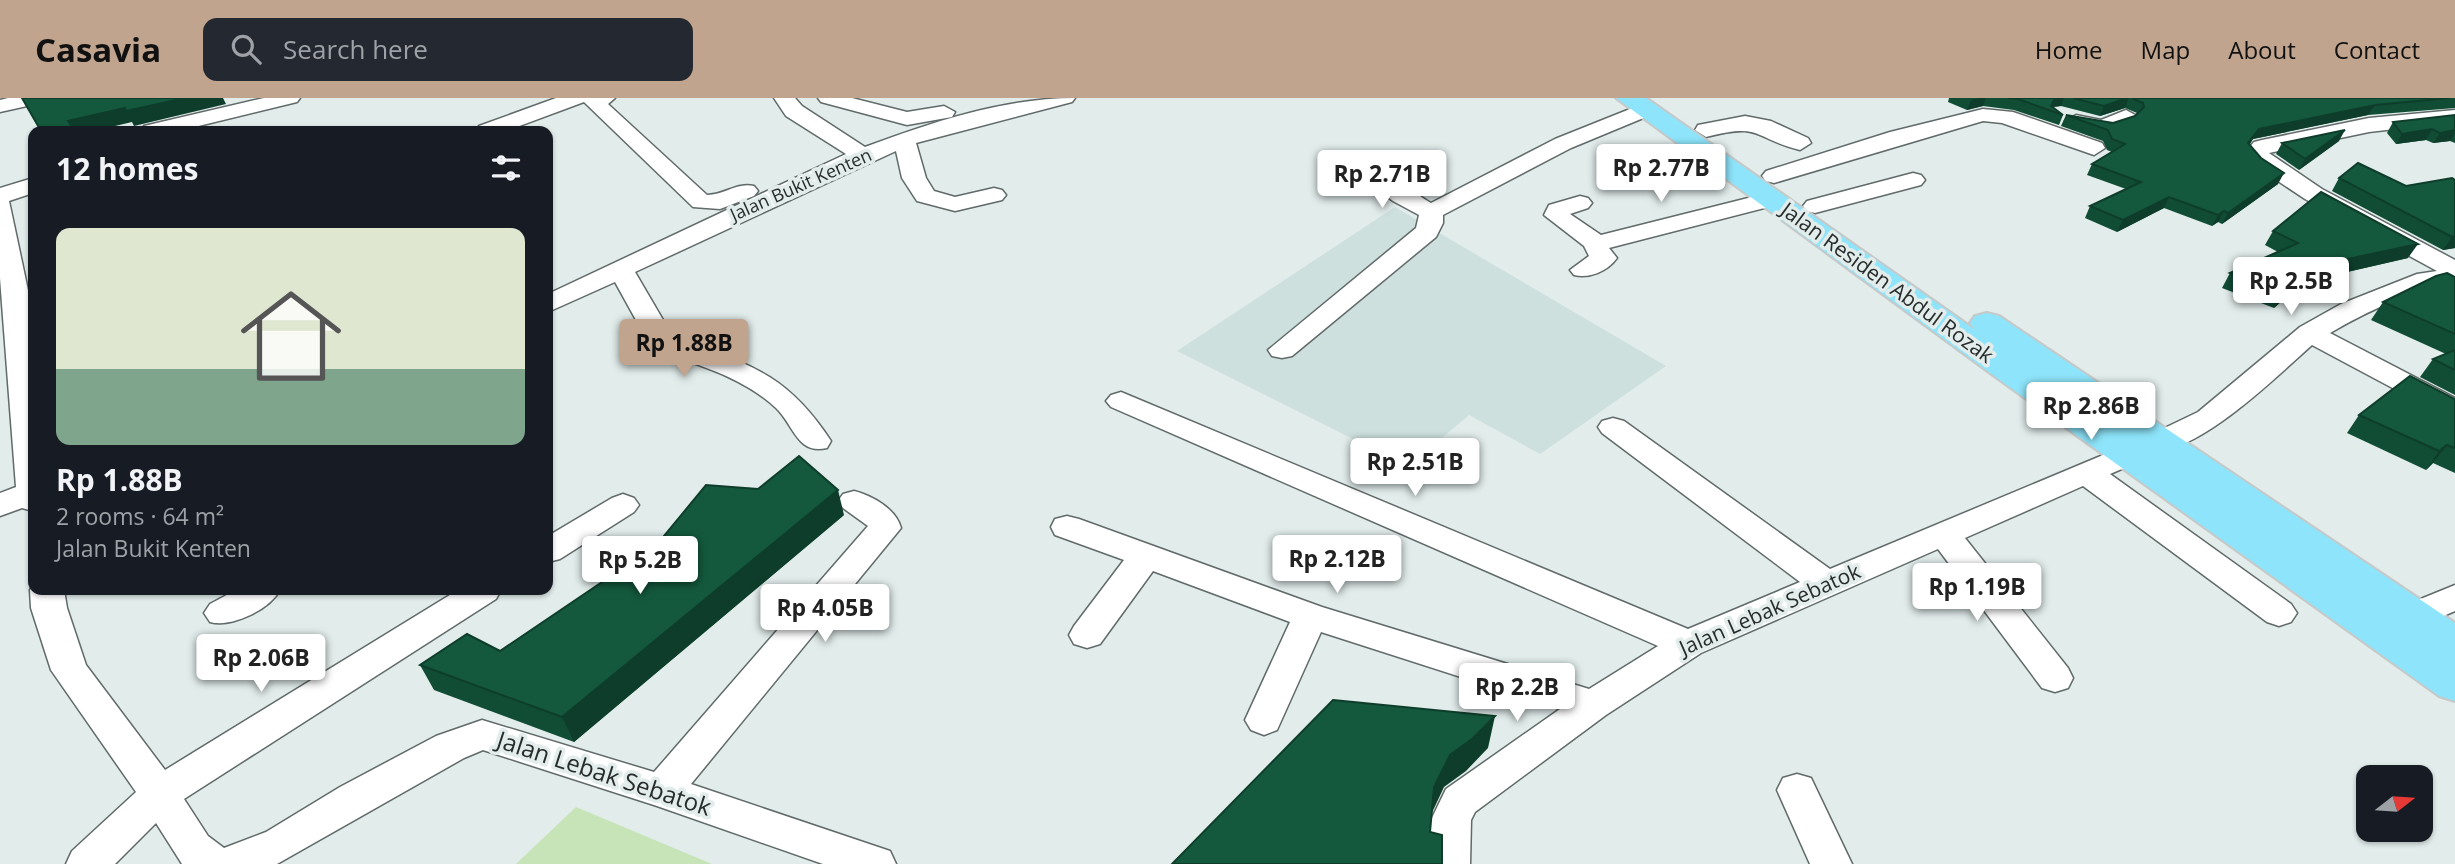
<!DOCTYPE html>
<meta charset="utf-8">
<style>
body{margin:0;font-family:"Open Sans",sans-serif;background:#242831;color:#f1f3f6;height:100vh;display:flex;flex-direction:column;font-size:26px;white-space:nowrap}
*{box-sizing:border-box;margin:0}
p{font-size:23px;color:#9ea1a6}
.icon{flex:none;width:38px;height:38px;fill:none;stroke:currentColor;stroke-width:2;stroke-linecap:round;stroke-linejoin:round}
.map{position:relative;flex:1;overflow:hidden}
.drawer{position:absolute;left:28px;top:28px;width:525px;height:469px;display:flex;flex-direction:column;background:#171b24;border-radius:14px;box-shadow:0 2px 5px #0004}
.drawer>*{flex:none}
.needle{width:46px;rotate:73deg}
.buttons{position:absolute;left:2356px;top:667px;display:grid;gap:14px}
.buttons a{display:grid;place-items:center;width:77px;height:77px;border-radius:14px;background:#171b24;box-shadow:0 2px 5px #0004;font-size:35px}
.price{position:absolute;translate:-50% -60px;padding:0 16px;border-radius:7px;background:#fff;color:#222;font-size:23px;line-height:46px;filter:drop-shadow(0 2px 4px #0008)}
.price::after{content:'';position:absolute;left:50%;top:42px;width:21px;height:16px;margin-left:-10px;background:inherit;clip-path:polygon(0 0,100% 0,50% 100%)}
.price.on{background:#c0a48d;color:#111}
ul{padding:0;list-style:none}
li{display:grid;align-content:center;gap:14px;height:371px;padding:0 28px}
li+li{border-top:2px solid #363941}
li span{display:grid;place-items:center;height:217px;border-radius:14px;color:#555}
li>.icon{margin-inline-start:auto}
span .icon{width:126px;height:126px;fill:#fffc;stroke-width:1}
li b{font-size:30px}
h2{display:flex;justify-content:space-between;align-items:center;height:84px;padding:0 28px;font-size:30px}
header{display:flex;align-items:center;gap:42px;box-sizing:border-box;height:98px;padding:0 35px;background:#c0a48d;color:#111}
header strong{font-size:33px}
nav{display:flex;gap:38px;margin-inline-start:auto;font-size:24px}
.search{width:490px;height:63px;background:#242831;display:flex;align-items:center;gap:18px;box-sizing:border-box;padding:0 24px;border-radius:14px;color:#9ea1a6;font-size:26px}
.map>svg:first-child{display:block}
.built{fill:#cde0de}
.green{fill:#c7e4b8}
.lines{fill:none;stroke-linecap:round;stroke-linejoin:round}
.minor-casing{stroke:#606a69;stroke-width:3}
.highway-casing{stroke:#c7c8c8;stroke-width:4}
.minor{fill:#fff;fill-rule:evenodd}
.highway{fill:#8ee4fa;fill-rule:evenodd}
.wall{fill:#114d35}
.shaded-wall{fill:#0e3e2b}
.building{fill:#14593e;stroke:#0e3e2b;stroke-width:2}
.labels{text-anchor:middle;stroke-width:7;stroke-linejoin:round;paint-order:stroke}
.far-street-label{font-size:18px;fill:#272b2b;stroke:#e1eceb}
.street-label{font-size:21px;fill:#272b2b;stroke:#e1eceb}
.near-street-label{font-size:24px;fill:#272b2b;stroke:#e1eceb}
</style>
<header>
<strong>Casavia</strong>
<div class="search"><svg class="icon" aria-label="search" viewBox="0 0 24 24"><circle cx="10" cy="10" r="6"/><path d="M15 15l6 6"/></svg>Search here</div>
<nav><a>Home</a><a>Map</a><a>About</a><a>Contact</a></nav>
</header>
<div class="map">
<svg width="2455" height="766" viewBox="0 0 2455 766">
<rect width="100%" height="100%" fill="#e1eceb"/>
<polygon class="built" points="1395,109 1666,268 1540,356 1469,317 1416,362 1385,343 1375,352 1177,253"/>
<polygon class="green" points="576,709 712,766 516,766"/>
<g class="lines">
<g class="minor-casing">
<g id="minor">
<polygon points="8,0 48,0 45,4 0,14 0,2"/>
<polygon points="264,0 300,0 297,4 178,33 141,33 144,28"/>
<path d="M556,0H615L608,6L707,97C724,97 737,84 754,88L758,93L754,98L720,111L693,109L584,4L506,33H476L479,28Z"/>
<path d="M774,0H795L802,8L865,49C932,24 1004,0 1075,0L1072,4L916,45L926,80L934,93L955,99L994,90L1002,92L1006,97L1002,102L955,113L917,103L902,80L896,53L635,174L673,239C747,266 785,273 831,343L827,350C797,357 794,327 776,310C742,278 694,266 652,251L615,184L548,214V196L846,56L786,18Z"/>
<polygon points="818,0 852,0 907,14 944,8 955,14 952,19 907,27 821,4"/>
<path d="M1645,5L1656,11L1653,16L1571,50L1443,117V125L1436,139L1292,258L1282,260L1272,258L1268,252L1416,130L1419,117L1393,103L1352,72L1349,67L1352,62C1371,57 1411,94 1431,105L1555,41Z"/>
<polygon points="1983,11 2013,14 2102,45 2105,50 2094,57 2002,25 1983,23 1774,85 1766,83 1762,78 1766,73 1890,34"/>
<path d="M2126,12L2137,18C2120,41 2091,33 2068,28L2065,23L2076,17L2101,22Z"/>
<path d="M2455,12V24L2369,34L2269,55L2322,91L2455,162V186C2411,192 2368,213 2330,235L2455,300V321L2445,318L2312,247C2280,275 2193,362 2150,351L2146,344L2150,337L2198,314L2300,229L2341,206L2417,176L2437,173L2305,101L2257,69L2248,59L2245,54L2254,44L2262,42L2369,20Z"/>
<path d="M1745,18L1771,23L1808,40L1811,45L1800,52C1752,40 1763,24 1706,39L1695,32L1698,27Z"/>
<polygon points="1913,75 1921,77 1925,82 1921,87 1815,115 1807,113 1803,108 1807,103"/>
<polygon points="33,80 33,95 9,103 29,197 33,239 33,413 22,410 0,418 0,395 16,389 0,180 0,90"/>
<path d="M1772,94L1780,96L1784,101L1780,106L1609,150L1617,160C1608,173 1589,181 1574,177L1570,172L1589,158L1584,148L1544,117L1549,107L1580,98L1588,100L1592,105L1588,110L1570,116L1601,137Z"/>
<polygon points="1121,294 1688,531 1800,484 1602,335 1598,329 1602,323 1613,320 1624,323 1830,471 2127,347 2138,350 2142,357 2138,364 2110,376 2291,506 2297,515 2291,524 2279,528 2267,524 2083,388 1965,440 2068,570 2073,580 2068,590 2055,594 2042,590 1938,451 1701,555 1606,617 1475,714 1471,722 1470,766 1428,766 1431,722 1446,691 1560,611 1321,534 1277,632 1264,637 1251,632 1245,622 1290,524 1153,473 1100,546 1087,550 1074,546 1069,537 1074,528 1124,462 1055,437 1051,429 1055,421 1067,418 1079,421 1322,509 1589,591 1658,548 1111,309 1106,303 1111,297"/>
<path d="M854,393C873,398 896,411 901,430L691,686L890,753L896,766H823L657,708L483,652L464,660L277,766H182L156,725L115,766H66L72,753L136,694L51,572L31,510L30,492L33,486V492H64L67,510L86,567L165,672L458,492H501L496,501L184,701L208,738L224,750L266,734L340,689L436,638L482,622L654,674L868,428L843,410L838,403L843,396Z"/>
<polygon points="623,396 634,400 639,407 634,414 560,461 548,464 548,438 612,400"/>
<polygon points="2455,487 2455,513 2413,531 2401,527 2395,518 2401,509"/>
<path d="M236,492H280C269,512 231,530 210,524L204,515L210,506Z"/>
<polygon points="1797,676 1811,680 1852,766 1810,766 1777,692 1783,680"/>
</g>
</g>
<g class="highway-casing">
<polygon id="highway" points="1616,0 1646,0 2083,308 1975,232 1970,225 1975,218 1987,215 1999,218 2455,525 2455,603 2439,598 1990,275"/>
</g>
<use href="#minor" class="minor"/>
<use href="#highway" class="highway"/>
</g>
<g class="wall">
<polygon points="1949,0 2455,0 2455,10 2368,17 2253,41 2250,46 2278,86 2222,126 2218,124 2212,128 2164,110 2117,134 2085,120 2090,108 2126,91 2087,77 2092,66 2112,54 2107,52 2103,43 2061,28 2066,17 2113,25 2135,18 2137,15 2125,10 2100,18 2061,8 2053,9 2063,17 2059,27 2014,12 1983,8 1967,12 1948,4"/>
<polygon points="2455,17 2455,45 2450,43 2433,45 2426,42 2396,46 2387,35 2393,24"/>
<polygon points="2339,43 2299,72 2276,56 2282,45"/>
<polygon points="2339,80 2406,88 2452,80 2455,150 2443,152 2332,93"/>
<polygon points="2273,133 2408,160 2334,177 2285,200 2274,210 2222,190 2230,175 2278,154 2265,147"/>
<polygon points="2455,179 2455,297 2420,279 2433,261 2446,256 2371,222 2383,204"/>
<polygon points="2455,301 2455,375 2433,365 2426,372 2347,335 2359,317"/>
<polygon points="844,417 574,644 434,592 420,567 500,553 627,483"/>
</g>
<g class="shaded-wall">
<polygon points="185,0 223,0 226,6 134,28 132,24 94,33 75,33 68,23 125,10"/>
<polygon points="1978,0 1986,0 1983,8 1967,12 1971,2"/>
<polygon points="2055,0 2064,0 2061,8 2052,9 2049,12"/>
<polygon points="2127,0 2129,0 2125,10 2100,18 2104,8"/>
<polygon points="2375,7 2368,17 2253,41 2243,55 2248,45 2259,31"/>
<polygon points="2432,31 2426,42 2396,46 2402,36"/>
<polygon points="2345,32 2339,43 2299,72 2305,61"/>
<polygon points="2455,32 2455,35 2450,43 2433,45 2440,35"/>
<polygon points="2284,75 2278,86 2222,126 2228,115"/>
<polygon points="2169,99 2164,110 2117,134 2123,122"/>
<polygon points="2224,113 2218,124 2212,128 2218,117"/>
<polygon points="2455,138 2455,150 2443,152 2452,139"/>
<polygon points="2418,146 2408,160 2334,177 2285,200 2274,210 2282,195 2294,185 2343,162"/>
<polygon points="2447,347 2433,365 2426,372 2439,353"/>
<polygon points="838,392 844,417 574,644 562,619"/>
<polygon points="1495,618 1488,650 1466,673 1444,689 1429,721 1434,689 1450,657"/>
</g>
<g class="building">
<polygon points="22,0 185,0 126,13 125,10 68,23 75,33 41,33"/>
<polygon points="2008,0 2055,0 2051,8 2063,17 2018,1"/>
<polygon points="2073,0 2127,0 2104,8"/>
<polygon points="2132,0 2449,0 2375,7 2259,31 2248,45 2261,60 2284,75 2228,115 2224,113 2218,117 2169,99 2123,122 2090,108 2141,84 2092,66 2125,46 2112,41 2108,32 2066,17 2113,25 2135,18 2144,9 2143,5"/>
<polygon points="2455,17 2455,32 2440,35 2432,31 2402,36 2393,24"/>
<polygon points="2345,32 2305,61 2282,45"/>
<polygon points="2358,65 2406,88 2452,80 2455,82 2455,138 2452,139 2339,80"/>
<polygon points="2321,94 2418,146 2343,162 2294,185 2282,195 2230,175 2298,145 2273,133"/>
<polygon points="2447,175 2455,179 2455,236 2383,204 2436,178"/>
<polygon points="2455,252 2455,272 2433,261"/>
<polygon points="2410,278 2455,301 2455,350 2447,347 2439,353 2359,317"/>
<polygon points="799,358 838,392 562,619 420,567 467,536 500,553 608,480 627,483 706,387 758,391"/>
<polygon points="1333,602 1495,618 1472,641 1450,657 1434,689 1430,734 1442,737 1442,766 1172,766"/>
</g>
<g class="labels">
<g class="far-street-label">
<text transform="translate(801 87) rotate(-24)" y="6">Jalan Bukit Kenten</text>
</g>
<g class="street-label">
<text transform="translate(1887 185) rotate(36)" y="7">Jalan Residen Abdul Rozak</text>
<text transform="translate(1770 512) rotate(-24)" y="7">Jalan Lebak Sebatok</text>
</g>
<g class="near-street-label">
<text transform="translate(604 676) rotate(18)" y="8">Jalan Lebak Sebatok</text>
</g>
</g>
</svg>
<div class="buttons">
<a><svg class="needle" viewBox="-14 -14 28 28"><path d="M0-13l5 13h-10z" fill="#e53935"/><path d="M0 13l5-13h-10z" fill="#9ea1a6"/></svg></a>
</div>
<b class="price" style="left:1661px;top:106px">Rp 2.77B</b>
<b class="price" style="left:1382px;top:112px">Rp 2.71B</b>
<b class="price" style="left:2291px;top:219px">Rp 2.5B</b>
<b class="price on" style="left:684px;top:281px">Rp 1.88B</b>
<b class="price" style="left:2091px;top:344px">Rp 2.86B</b>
<b class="price" style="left:1415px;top:400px">Rp 2.51B</b>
<b class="price" style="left:1337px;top:497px">Rp 2.12B</b>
<b class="price" style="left:640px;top:498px">Rp 5.2B</b>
<b class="price" style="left:1977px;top:525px">Rp 1.19B</b>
<b class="price" style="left:825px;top:546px">Rp 4.05B</b>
<b class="price" style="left:261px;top:596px">Rp 2.06B</b>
<b class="price" style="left:1517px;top:625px">Rp 2.2B</b>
<section class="drawer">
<h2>12 homes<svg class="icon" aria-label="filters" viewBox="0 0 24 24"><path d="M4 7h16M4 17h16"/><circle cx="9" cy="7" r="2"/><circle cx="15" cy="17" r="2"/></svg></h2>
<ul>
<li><span style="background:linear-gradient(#dfe7d0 65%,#7fa58c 0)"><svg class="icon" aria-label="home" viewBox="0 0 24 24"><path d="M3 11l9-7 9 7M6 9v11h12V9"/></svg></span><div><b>Rp 1.88B</b><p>2 rooms · 64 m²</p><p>Jalan Bukit Kenten</p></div></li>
</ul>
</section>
</div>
